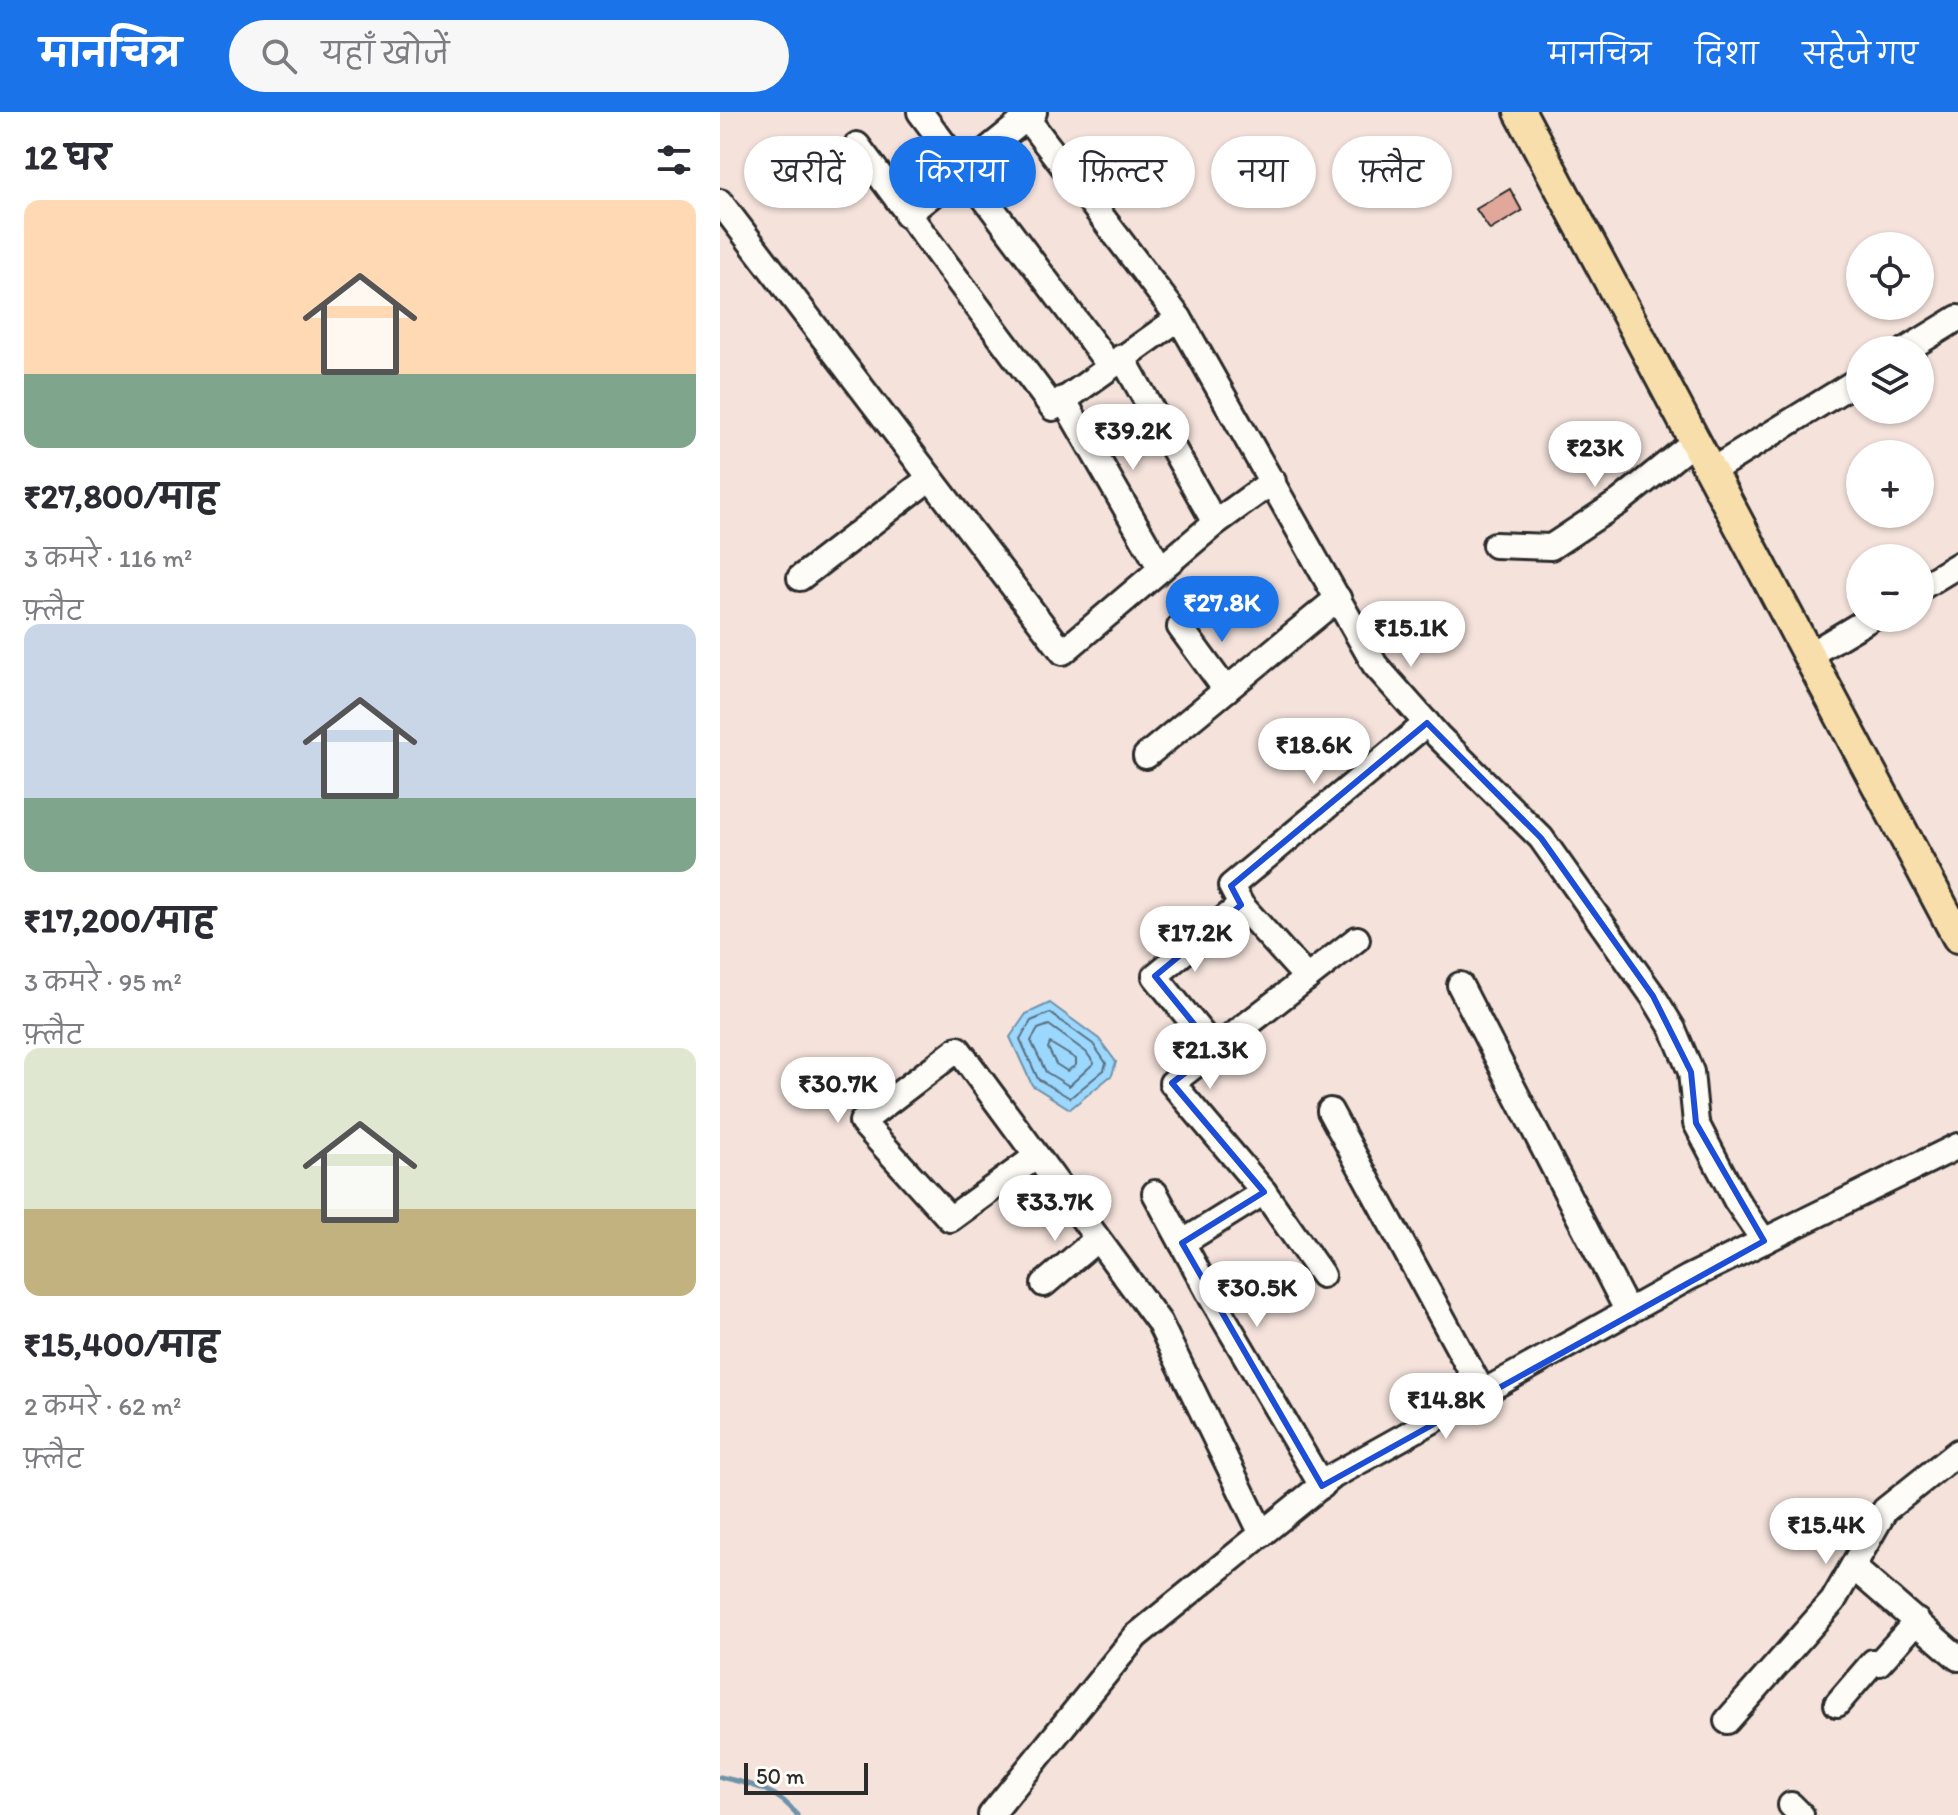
<!DOCTYPE html>
<html lang="hi">
<meta charset="utf-8">
<style>
body{margin:0;font-family:Itim,"Playpen Sans Deva",sans-serif;background:#f7f7f7;color:#2b2b33;height:100vh;display:flex;flex-direction:column;font-size:30px;white-space:nowrap}
*{box-sizing:border-box;margin:0}
p{font-size:26px;color:#7c7c81}
.icon{flex:none;width:44px;height:44px;fill:none;stroke:currentColor;stroke-width:2;stroke-linecap:round;stroke-linejoin:round}
.map{position:relative;flex:1;overflow:hidden}
.panel{display:flex;flex-direction:column;background:#fff;width:720px}
.panel>*{flex:none}
.banner{position:absolute;left:24px;top:24px;width:760px;height:72px;display:flex;gap:16px}
.controls{position:absolute;left:1126px;top:120px;display:grid;gap:16px}
.controls a{display:grid;place-items:center;width:88px;height:88px;border-radius:50%;background:#fff;box-shadow:0 2px 6px #0004;font-size:40px}
.scale{position:absolute;left:24px;bottom:20px;width:124px;box-sizing:border-box;padding-left:8px;border:4px solid #2b2b2b;border-top:0;font-size:22px;line-height:28px;white-space:nowrap;color:#2b2b2b;-webkit-text-stroke:6px #fdfcf7;paint-order:stroke}
.price{position:absolute;translate:-50% -68px;padding:0 18px;border-radius:28px;background:#fff;color:#222;font-size:26px;line-height:52px;filter:drop-shadow(0 2px 4px #0008)}
.price::after{content:'';position:absolute;left:50%;top:48px;width:24px;height:18px;margin-left:-12px;background:inherit;clip-path:polygon(0 0,100% 0,50% 100%)}
.price.active{background:#1a73e8;color:#fff}
ul{padding:0;list-style:none}
li{display:grid;align-content:center;gap:16px;height:424px;padding:0 24px}
li span{display:grid;place-items:center;height:248px;border-radius:16px;color:#555}
li>.icon{margin-inline-start:auto}
span .icon{width:144px;height:144px;fill:#fffc;stroke-width:1}
li b{font-size:34px}
h2{display:flex;justify-content:space-between;align-items:center;height:96px;padding:0 24px;font-size:34px}
.pill{padding:0 28px;border-radius:36px;background:#fff;box-shadow:0 2px 6px #0004;font-size:28px;line-height:72px}
.pill.active{background:#1a73e8;color:#fff}
header{display:flex;align-items:center;gap:48px;box-sizing:border-box;height:112px;padding:0 40px;background:#1a73e8;color:#fff}
header strong{font-size:38px}
nav{display:flex;gap:44px;margin-inline-start:auto;font-size:28px}
.search{width:560px;height:72px;background:#f7f7f7;display:flex;align-items:center;gap:20px;box-sizing:border-box;padding:0 28px;border-radius:44px;color:#7c7c81;font-size:30px}
main{display:flex;flex:1;min-height:0}
.map>svg:first-child{display:block}
.water{fill:#9cd7fd;stroke:#6f92a9;stroke-width:2}
.lines{fill:none;stroke-linecap:round;stroke-linejoin:round}
.shore{stroke:#58707f;stroke-width:2}
.stream{stroke:#6f92a9;stroke-width:5}
.building{fill:#e0a79a;stroke:#2b2b2b;stroke-width:2}
.minor-casing{stroke:#2b2b2b;stroke-width:30}
.major-casing{stroke:#2b2b2b;stroke-width:36}
.minor{stroke:#fdfcf7;stroke-width:24}
.major{stroke:#f8deab;stroke-width:30}
.marked{fill:none;stroke:#1d4ed8;stroke-width:6;stroke-linejoin:round}
</style>
<header>
<strong>मानचित्र</strong>
<div class="search"><svg class="icon" aria-label="search" viewBox="0 0 24 24"><circle cx="10" cy="10" r="6"/><path d="M15 15l6 6"/></svg>यहाँ खोजें</div>
<nav><a>मानचित्र</a><a>दिशा</a><a>सहेजे गए</a></nav>
</header>
<main>
<section class="panel">
<h2>12 घर<svg class="icon" aria-label="filters" viewBox="0 0 24 24"><path d="M4 7h16M4 17h16"/><circle cx="9" cy="7" r="2"/><circle cx="15" cy="17" r="2"/></svg></h2>
<ul>
<li><span style="background:linear-gradient(#ffd9b3 70%,#7fa58c 0)"><svg class="icon" aria-label="home" viewBox="0 0 24 24"><path d="M3 11l9-7 9 7M6 9v11h12V9"/></svg></span><div><b>₹27,800/माह</b><p>3 कमरे · 116 m²</p><p>फ़्लैट</p></div></li>
<li><span style="background:linear-gradient(#c9d6e8 70%,#7fa58c 0)"><svg class="icon" aria-label="home" viewBox="0 0 24 24"><path d="M3 11l9-7 9 7M6 9v11h12V9"/></svg></span><div><b>₹17,200/माह</b><p>3 कमरे · 95 m²</p><p>फ़्लैट</p></div></li>
<li><span style="background:linear-gradient(#dfe7d0 65%,#c2b280 0)"><svg class="icon" aria-label="home" viewBox="0 0 24 24"><path d="M3 11l9-7 9 7M6 9v11h12V9"/></svg></span><div><b>₹15,400/माह</b><p>2 कमरे · 62 m²</p><p>फ़्लैट</p></div></li>
</ul>
</section>
<div class="map">
<svg width="1238" height="1703" viewBox="0 0 1238 1703">
<rect width="100%" height="100%" fill="#f4e2db"/>
<filter id="ink" filterUnits="userSpaceOnUse"><feTurbulence type="fractalNoise" baseFrequency=".0125" numOctaves="2"/><feDisplacementMap in="SourceGraphic" scale="16" xChannelSelector="R" yChannelSelector="G"/><feConvolveMatrix kernelMatrix="1 2 1 2 8 2 1 2 1" color-interpolation-filters="sRGB"/></filter>
<g filter="url(#ink)">
<polygon class="water" points="330,891 379,927 396,950 392,963 350,997 312,973 290,925 306,902"/>
<g class="lines">
<g class="shore">
<polygon points="330,901 373,932 386,951 384,958 350,986 318,967 300,927 311,909"/>
<polygon points="329,913 366,940 374,951 349,974 326,960 311,929 318,917"/>
<polygon points="330,931 356,947 356,953 347,959 336,952 328,936"/>
</g>
<path class="stream" d="M0,1665C30,1672 58,1677 77,1703"/>
</g>
<polygon class="building" points="790,77 802,99 770,118 756,97"/>
<g class="lines">
<g class="minor-casing">
<g id="minor">
<polyline points="200,0 390,254"/>
<polyline points="302,0 459,206 655,553 718,624 821,726 933,884 953,917 971,960 976,1011 1016,1088 1044,1129"/>
<polyline points="137,33 333,296 459,206"/>
<polyline points="0,90 343,540 495,411 553,369"/>
<polyline points="187,103 314,0"/>
<polyline points="1186,238 1238,206"/>
<polyline points="402,245 495,411"/>
<polyline points="343,287 441,457"/>
<polyline points="991,359 1140,267"/>
<polyline points="775,433 831,435 899,390 975,329"/>
<polyline points="80,466 210,366"/>
<polyline points="1200,476 1238,453"/>
<polyline points="460,515 506,578"/>
<polyline points="1089,543 1151,506"/>
<polyline points="426,644 618,486"/>
<polyline points="587,866 521,793 511,774 707,611"/>
<polyline points="740,873 908,1200"/>
<polyline points="495,938 435,864 521,793"/>
<polyline points="610,999 763,1281"/>
<polyline points="317,1044 230,1107 142,1010 238,937 439,1210 542,1422"/>
<polyline points="435,1081 493,1188 602,1374"/>
<polyline points="462,1131 544,1080"/>
<polyline points="602,1163 544,1080 452,971 637,827"/>
<polyline points="324,1172 377,1127"/>
<polyline points="1133,1455 1238,1546"/>
<polyline points="1117,1592 1153,1550 1159,1551 1197,1509"/>
<polyline points="1007,1609 1113,1489 1165,1398 1238,1340"/>
<polyline points="1071,1693 1081,1703"/>
<polyline points="271,1703 416,1524 613,1364 968,1166 1238,1034"/>
</g>
</g>
<g class="major-casing">
<polyline id="major" points="800,0 1238,825"/>
</g>
<use href="#minor" class="minor"/>
<use href="#major" class="major"/>
</g>
</g>
<path class="marked" d="M707,611L821,726L933,884L971,960L976,1011L1044,1129L602,1374L462,1131L544,1080L452,971L495,938L435,864L521,793L511,774Z"/>
</svg>
<div class="controls">
<a><svg class="icon" aria-label="locate" viewBox="0 0 24 24"><circle cx="12" cy="12" r="6"/><path d="M12 2v4M12 18v4M2 12h4M18 12h4"/></svg></a>
<a><svg class="icon" aria-label="layers" viewBox="0 0 24 24"><path d="M12 4l9 5-9 5-9-5zM3 14l9 5 9-5"/></svg></a>
<a>+</a>
<a>−</a>
</div>
<div class="scale">50 m</div>
<b class="price" style="left:413px;top:360px">₹39.2K</b>
<b class="price" style="left:875px;top:377px">₹23K</b>
<b class="price active" style="left:502px;top:532px">₹27.8K</b>
<b class="price" style="left:691px;top:557px">₹15.1K</b>
<b class="price" style="left:594px;top:674px">₹18.6K</b>
<b class="price" style="left:475px;top:862px">₹17.2K</b>
<b class="price" style="left:490px;top:979px">₹21.3K</b>
<b class="price" style="left:118px;top:1013px">₹30.7K</b>
<b class="price" style="left:335px;top:1131px">₹33.7K</b>
<b class="price" style="left:537px;top:1217px">₹30.5K</b>
<b class="price" style="left:726px;top:1329px">₹14.8K</b>
<b class="price" style="left:1106px;top:1454px">₹15.4K</b>
<div class="banner">
<a class="pill">खरीदें</a>
<a class="pill active">किराया</a>
<a class="pill">फ़िल्टर</a>
<a class="pill">नया</a>
<a class="pill">फ़्लैट</a>
</div>
</div>
</main>
